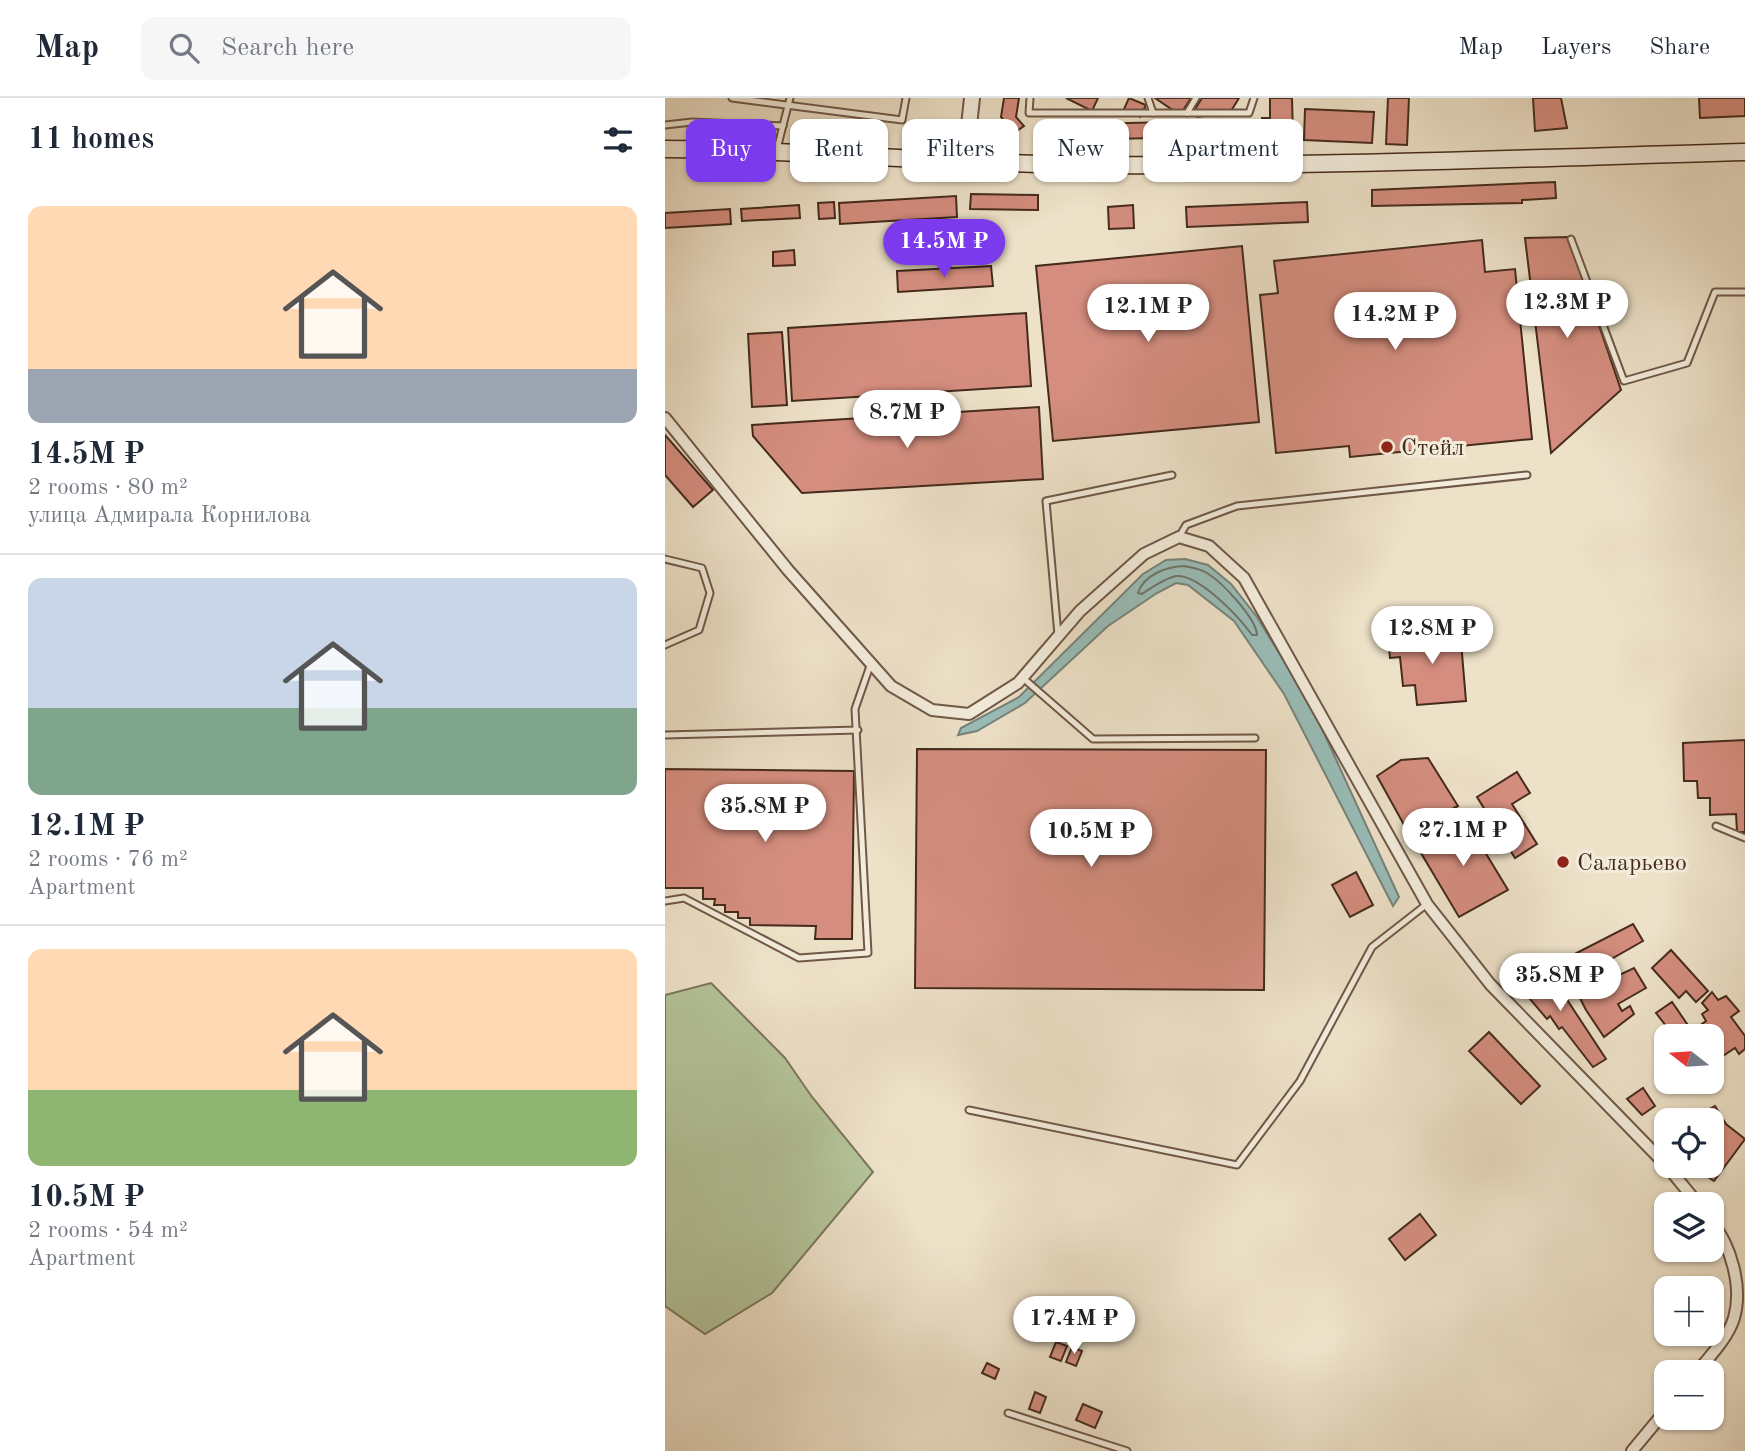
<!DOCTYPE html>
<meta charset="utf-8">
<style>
body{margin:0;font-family:"Old Standard TT",serif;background:#f6f6f7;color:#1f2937;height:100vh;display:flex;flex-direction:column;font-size:26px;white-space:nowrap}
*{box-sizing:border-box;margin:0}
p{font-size:23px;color:#747a83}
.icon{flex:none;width:38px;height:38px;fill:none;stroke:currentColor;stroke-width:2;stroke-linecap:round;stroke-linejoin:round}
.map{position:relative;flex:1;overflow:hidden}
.drawer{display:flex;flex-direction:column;background:#fff;width:665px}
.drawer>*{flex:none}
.banner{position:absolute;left:21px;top:21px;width:665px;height:63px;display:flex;gap:14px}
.needle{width:46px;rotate:287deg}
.tools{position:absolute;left:989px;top:926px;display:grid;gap:14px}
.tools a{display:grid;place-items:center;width:70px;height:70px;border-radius:14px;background:#fff;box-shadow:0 2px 5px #0004;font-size:35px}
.price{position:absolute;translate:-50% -60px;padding:0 16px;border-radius:24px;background:#fff;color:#222;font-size:23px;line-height:46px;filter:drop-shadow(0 2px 4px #0008)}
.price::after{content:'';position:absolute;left:50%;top:42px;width:21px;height:16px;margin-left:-10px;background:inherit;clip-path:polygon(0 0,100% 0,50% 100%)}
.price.selected{background:#7c3aed;color:#fff}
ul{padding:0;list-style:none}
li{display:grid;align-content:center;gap:14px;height:371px;padding:0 28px}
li+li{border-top:2px solid #e0e1e3}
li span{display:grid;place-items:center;height:217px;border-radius:14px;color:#555}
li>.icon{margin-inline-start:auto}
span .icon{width:126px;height:126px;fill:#fffc;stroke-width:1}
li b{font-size:30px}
h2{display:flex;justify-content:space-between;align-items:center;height:84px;padding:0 28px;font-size:30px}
.chip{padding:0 24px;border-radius:14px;background:#fff;box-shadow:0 2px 5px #0004;font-size:24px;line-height:63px}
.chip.selected{background:#7c3aed;color:#fff}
header{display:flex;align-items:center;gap:42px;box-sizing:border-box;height:98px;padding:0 35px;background:#fff;border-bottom:2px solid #e0e1e3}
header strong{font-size:33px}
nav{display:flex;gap:38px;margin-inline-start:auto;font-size:24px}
.search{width:490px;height:63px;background:#f6f6f7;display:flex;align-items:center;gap:18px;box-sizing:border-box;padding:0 24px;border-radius:14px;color:#747a83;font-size:26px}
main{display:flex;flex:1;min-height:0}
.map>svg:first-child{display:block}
.green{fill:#b4c399;stroke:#7c775a;stroke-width:2}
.water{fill:#99bdb8;stroke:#77837a;stroke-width:2}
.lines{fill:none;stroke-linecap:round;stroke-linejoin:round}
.shore{stroke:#6f746a;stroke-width:2}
.building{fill:#d48d7e;stroke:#452b1c;stroke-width:2}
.service-casing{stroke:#6f5847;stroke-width:9}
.minor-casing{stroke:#6f5847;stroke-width:14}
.tertiary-casing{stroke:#6f5847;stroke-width:18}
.secondary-casing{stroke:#452b1c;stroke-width:19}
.service{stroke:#f3ecdb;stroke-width:5}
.minor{stroke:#f3ecdb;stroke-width:10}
.tertiary{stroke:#f3ecdb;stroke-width:14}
.secondary{stroke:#f3ecdb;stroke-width:16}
.poi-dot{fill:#8f2418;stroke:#f3ecdb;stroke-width:2.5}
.labels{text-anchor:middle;stroke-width:6;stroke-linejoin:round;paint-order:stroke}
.poi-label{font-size:24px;fill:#452b1c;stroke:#f3ecdb;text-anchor:start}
</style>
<header>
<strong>Map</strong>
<div class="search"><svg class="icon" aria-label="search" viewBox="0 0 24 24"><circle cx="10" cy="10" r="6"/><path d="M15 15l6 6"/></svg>Search here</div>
<nav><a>Map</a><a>Layers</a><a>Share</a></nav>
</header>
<main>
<section class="drawer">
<h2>11 homes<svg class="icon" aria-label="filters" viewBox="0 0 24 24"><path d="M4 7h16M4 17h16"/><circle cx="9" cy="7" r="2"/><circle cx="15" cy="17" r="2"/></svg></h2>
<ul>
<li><span style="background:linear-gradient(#ffd9b3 75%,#9aa5b1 0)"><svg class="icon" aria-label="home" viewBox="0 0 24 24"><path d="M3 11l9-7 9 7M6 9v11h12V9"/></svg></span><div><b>14.5M ₽</b><p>2 rooms · 80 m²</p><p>улица Адмирала Корнилова</p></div></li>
<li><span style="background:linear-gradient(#c9d6e8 60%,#7fa58c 0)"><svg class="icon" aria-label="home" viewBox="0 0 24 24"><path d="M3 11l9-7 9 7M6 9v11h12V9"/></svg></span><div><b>12.1M ₽</b><p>2 rooms · 76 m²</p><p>Apartment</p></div></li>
<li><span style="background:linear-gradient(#ffd9b3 65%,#8fb573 0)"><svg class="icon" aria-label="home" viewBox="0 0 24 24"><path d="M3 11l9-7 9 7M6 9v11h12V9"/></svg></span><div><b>10.5M ₽</b><p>2 rooms · 54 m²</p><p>Apartment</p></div></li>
</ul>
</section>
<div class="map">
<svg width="1080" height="1353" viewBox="0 0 1080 1353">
<rect width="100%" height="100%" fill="#ede1c8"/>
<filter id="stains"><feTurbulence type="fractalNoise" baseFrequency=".00286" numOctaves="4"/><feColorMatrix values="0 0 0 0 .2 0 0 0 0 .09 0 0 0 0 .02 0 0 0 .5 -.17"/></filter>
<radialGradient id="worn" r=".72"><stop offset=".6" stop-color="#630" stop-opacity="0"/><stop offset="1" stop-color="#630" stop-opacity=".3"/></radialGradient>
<polygon class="green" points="46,885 120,960 147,999 208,1074 107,1195 40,1236 0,1208 0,897"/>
<polygon class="water" points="520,461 543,467 566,486 592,519 647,609 734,799 728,808 619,596 569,523 523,487 511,485 492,495 443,528 360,605 312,633 293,637 296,630 354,599 478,476 501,462"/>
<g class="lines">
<path class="shore" d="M520,468C527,470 536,471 542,475C557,484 591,520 592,537H587C574,519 534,476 511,478C500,480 486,490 477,496L473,495C478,477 503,468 520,468Z"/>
</g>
<g class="building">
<polygon points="339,0 354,0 351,19 359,28 349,35 336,19"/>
<polygon points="401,0 433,0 427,13"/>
<polygon points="464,0 481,7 475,19 459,11"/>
<polygon points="490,0 526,0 515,17"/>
<polygon points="537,0 574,0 566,13 533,19 527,16"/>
<polygon points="605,0 627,0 628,37 598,37 597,20 605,20"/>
<polygon points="723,0 744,0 742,47 721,46"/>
<polygon points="868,0 896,0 902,30 870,33"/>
<polygon points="1034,0 1080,0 1080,18 1035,20"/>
<polygon points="640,11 709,14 707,45 639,42"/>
<polygon points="597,22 598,37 375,43 375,27"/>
<polygon points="890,84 891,100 857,102 857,105 707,108 707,92"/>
<polygon points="306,96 373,97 373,112 305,111"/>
<polygon points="291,98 292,119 175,126 174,105"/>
<polygon points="169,104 170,120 154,121 153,105"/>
<polygon points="642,104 643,124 522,129 521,109"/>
<polygon points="134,107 135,120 77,123 76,111"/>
<polygon points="468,107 469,130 444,131 443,109"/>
<polygon points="65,111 66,126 0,130 0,115"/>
<polygon points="904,139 956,292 886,355 860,140"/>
<polygon points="817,142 820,174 850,171 867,341 685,359 684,348 611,355 595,197 613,195 609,163"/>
<polygon points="577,148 594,324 388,343 371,168"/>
<polygon points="129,152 130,167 108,168 108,154"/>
<polygon points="326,168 328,188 233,194 232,173"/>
<polygon points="361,215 366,288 127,303 123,230"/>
<polygon points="117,234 122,307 87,309 83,236"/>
<polygon points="374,309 378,381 137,395 88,338 87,327"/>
<polygon points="0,337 48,392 28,409 0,377"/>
<polygon points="795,532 801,603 752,607 750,587 738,588 735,559 725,560 723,539"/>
<polygon points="1080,642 1080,734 1072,734 1071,716 1045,717 1045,700 1033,700 1032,683 1019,683 1018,645"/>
<polygon points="252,651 601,652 599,892 250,890"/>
<polygon points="763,660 793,708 743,734 712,678 736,662"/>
<polygon points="0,671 189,673 187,841 150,841 151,828 85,827 85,820 73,820 73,814 60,814 60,807 49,807 50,801 38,801 38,790 0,790"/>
<polygon points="852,674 865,695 847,706 872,746 850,760 812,699"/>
<polygon points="800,721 843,792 794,819 753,750"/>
<polygon points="691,774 708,807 685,819 667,787"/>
<polygon points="968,826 978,843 922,875 929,889 969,870 981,890 953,906 957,913 965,908 969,916 939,939 921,912 896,863"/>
<polygon points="1006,852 1043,893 1031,904 1021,893 1014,900 987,870"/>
<polygon points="875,867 883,876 880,881 895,891 941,961 928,969 897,929 894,931 885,918 882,921 853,887"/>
<polygon points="1047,894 1053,902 1061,898 1074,913 1066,919 1080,938 1080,951 1074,956 1070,950 1046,966 1046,938 1009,938 991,915 1007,904 1027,933 1041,923 1037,916 1043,912 1037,905"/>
<polygon points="824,934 875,988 856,1006 804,953"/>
<polygon points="978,990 990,1008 977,1017 962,1001"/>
<polygon points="1050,1008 1061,1026 1080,1041 1049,1083 1026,1068 1046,1068 1046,1022 1024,1022"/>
<polygon points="755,1116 771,1137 740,1162 724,1141"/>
<polygon points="391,1244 402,1248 396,1263 385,1259"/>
<polygon points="407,1249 417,1253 411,1268 401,1264"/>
<polygon points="322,1265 334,1271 330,1281 317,1275"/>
<polygon points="370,1294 381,1299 375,1315 364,1311"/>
<polygon points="418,1306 437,1314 430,1330 411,1322"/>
</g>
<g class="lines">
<g class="service-casing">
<g id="service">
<polyline points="67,0 237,22 241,0"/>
<polyline points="365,0 364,15 584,15 589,0"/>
<polyline points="483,0 488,15"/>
<polyline points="522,15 531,0"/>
<polyline points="0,27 27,24 118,28"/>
<polyline points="112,51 125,0"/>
<polyline points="906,141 959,283 1022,265 1050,194 1080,194"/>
<polyline points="514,439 521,427 572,408 862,377"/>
<polyline points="0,461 37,470 45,495 34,532 0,547"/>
<polyline points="393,537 381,403 507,377"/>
<polyline points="358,580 428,641 590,640"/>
<polyline points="0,637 193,632"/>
<polyline points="1051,728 1080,740"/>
<polyline points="0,803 19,800 134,860 203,855 190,611 206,565"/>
<polyline points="304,1012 572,1067 635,983 707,849 762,806"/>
<polyline points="343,1315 462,1353"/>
</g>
</g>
<g class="minor-casing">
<g id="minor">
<polyline points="0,320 123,472 226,588 267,612 304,616 353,585 415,513 479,456 514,439 544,448 579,480 762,806 825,886 1001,1067"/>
<polyline points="1002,1068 1033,1106"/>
<path d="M1032,1274C1045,1258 1063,1240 1069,1220C1078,1189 1066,1147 1046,1123"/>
<polyline points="967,1353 1001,1312"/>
</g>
</g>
<g class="tertiary-casing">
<polyline id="tertiary" points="300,64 307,0"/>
</g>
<g class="secondary-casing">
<path id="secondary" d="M0,51C143,52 285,66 429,67C646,69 863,60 1080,54"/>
</g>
<use href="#service" class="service"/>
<use href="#minor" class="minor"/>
<use href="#tertiary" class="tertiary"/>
<use href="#secondary" class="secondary"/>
</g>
<g class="poi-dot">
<circle cx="722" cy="349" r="7"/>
<circle cx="898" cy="764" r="7"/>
</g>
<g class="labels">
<g class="poi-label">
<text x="736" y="357">Стейл</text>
<text x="912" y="772">Саларьево</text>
</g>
</g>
<rect width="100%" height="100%" filter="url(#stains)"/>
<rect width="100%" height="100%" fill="url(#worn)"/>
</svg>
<div class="tools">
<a><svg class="needle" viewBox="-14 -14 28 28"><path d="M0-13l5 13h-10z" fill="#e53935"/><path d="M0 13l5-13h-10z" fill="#747a83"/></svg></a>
<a><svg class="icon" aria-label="locate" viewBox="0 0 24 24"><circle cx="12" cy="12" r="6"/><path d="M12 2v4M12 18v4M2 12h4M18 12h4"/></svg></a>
<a><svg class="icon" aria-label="layers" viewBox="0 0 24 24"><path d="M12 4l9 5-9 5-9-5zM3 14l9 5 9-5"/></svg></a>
<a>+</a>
<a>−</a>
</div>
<b class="price selected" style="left:279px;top:181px">14.5M ₽</b>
<b class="price" style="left:902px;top:242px">12.3M ₽</b>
<b class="price" style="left:483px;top:246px">12.1M ₽</b>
<b class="price" style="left:730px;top:254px">14.2M ₽</b>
<b class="price" style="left:242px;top:352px">8.7M ₽</b>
<b class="price" style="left:767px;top:568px">12.8M ₽</b>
<b class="price" style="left:100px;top:746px">35.8M ₽</b>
<b class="price" style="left:798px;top:770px">27.1M ₽</b>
<b class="price" style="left:426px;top:771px">10.5M ₽</b>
<b class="price" style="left:895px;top:915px">35.8M ₽</b>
<b class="price" style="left:409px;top:1258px">17.4M ₽</b>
<div class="banner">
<a class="chip selected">Buy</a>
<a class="chip">Rent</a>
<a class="chip">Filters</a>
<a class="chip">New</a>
<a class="chip">Apartment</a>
</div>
</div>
</main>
